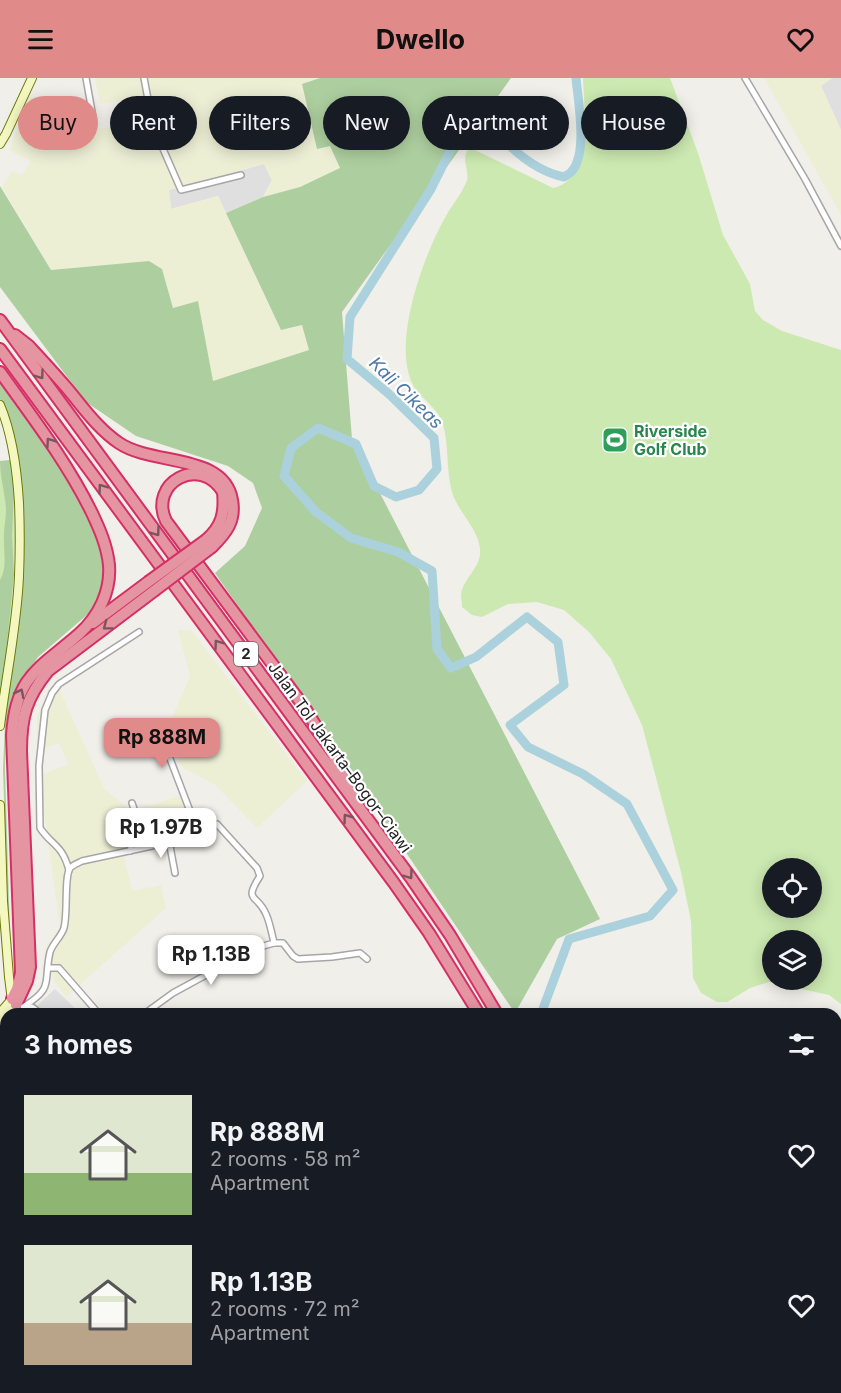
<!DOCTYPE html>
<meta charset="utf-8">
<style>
body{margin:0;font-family:Inter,sans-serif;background:#20242c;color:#f1f3f6;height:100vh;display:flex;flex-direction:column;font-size:22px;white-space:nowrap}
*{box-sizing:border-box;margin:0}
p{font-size:20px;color:#9ea1a6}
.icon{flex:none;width:33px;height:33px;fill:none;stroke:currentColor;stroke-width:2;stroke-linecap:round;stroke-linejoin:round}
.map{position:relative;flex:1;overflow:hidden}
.sheet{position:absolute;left:0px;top:930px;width:842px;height:386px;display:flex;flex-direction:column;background:#171b24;border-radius:18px 18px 0 0;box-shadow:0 3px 15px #0003}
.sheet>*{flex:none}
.top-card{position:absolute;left:18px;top:18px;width:806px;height:54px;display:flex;gap:12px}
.tools{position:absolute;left:762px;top:780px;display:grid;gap:12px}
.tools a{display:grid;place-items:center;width:60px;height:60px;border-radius:50%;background:#171b24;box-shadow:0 3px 15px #0003;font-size:30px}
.price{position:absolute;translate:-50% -51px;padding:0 14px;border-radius:12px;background:#fff;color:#222;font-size:20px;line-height:39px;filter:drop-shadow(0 2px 3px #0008)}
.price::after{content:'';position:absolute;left:50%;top:36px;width:18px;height:14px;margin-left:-9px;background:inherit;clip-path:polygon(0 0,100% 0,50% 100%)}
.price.current{background:#e18a8a;color:#111}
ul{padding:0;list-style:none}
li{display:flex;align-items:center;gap:18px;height:150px;padding:0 24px}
li span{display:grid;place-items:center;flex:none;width:168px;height:120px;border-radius:0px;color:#555}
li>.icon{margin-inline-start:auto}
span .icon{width:72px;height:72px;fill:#fffc;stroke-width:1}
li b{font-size:26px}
h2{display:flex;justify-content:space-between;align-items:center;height:72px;padding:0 24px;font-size:26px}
.chip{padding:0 21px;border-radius:27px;background:#171b24;box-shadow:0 3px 15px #0003;font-size:21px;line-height:54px}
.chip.current{background:#e18a8a;color:#111}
header{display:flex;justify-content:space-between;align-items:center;height:78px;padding:0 24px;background:#e18a8a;color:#111;font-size:27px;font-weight:700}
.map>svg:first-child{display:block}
.residential{fill:#e0dfdf}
.farmland{fill:#edefd5}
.grass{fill:#cce9b1;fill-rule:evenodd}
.forest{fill:#adcf9f}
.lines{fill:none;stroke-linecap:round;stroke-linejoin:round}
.river{stroke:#abd1dd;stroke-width:9}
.minor-casing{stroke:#a6a6a6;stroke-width:8}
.secondary-casing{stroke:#6b7909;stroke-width:10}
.motorway-casing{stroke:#d62f66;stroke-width:14}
.minor{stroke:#fff;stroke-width:5}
.secondary{stroke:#f4f8c0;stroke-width:8}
.motorway{stroke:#e594a2;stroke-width:10}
.motorway-bridge-casing{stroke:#d62f66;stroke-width:14;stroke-linecap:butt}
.motorway-bridge{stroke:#e594a2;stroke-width:10}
.oneway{stroke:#7a555c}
.labels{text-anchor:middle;stroke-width:4.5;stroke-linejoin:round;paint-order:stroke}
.shield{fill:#fff;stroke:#646464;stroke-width:1.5}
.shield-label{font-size:15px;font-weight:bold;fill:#222}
.leisure-label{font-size:16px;font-weight:bold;fill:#27864d;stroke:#fff;text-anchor:start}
.street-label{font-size:16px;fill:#222;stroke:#fff}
.water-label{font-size:18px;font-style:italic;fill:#4d79a8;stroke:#fff}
</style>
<header><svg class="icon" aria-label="menu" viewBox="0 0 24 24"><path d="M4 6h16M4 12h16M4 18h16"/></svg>Dwello<svg class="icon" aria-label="heart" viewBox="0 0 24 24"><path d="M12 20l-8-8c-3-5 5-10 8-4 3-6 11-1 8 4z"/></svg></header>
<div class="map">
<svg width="841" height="1315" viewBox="0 0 841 1315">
<rect width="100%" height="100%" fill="#f1efe9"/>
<g class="residential">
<polygon points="832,0 841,0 841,52 821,8"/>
<polygon points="264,86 272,102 263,119 226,135 218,118 171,131 169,112"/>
<polygon points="55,911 81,936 28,936"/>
<polygon points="274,1310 346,1310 341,1315 275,1315"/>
<polygon points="379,1310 616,1310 618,1315 383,1315"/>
</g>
<g class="farmland">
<polygon points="95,0 320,0 302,6 318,71 330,68 340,90 300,109 263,119 272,102 264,86 169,112 171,131 218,118 281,252 302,247 310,272 213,304 173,230 162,191 149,183 51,192 2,109 12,93 22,97 31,83 9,72 29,19 56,24 46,52 61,58 135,45 127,23 100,26"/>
<polygon points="764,0 832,0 821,8 841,52 841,137"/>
<polygon points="178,552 191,552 307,703 257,750 214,706 183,690 166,653 190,598"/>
<polygon points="59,611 104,710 131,733 179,718 195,749 157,765 123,773 132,813 161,807 166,830 66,919 54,903 46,869 60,850 39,698 68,686 59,665 37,673 37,640 44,622"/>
</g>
<g class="grass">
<path d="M583,0H670L698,75L723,157L750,206L755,233L763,242L782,253L841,272V926L829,917L769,904L750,910L727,924H717L701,915L693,900L691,843L681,794L642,647L611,581L589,554L564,532L537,524L508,526L482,539L472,537L462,529C462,525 461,520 461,516C464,499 482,489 480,471C478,450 458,434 452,414C446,392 449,368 443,346C438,330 421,321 413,307C391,265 424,176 446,138C452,127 460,118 465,107C472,95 461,85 467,73L472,71L477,73L553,110C594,102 584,31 583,0ZM772,790H812V830H772ZM772,862H812V902H772Z"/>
<path d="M11,386C20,464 12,545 0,622V390Z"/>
<polygon points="841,1115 841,1193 836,1184 836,1121"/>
</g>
<g class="forest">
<polygon points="320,0 511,0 342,234 352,361 600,841 557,861 515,935 263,564 215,495 245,468 262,430 253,405 228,388 136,358 86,324 0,209 0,108 51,192 149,183 162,191 173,230 198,223 213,303 309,272 302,247 281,252 226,135 263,119 300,109 340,90 330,68 317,71 302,6"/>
<polygon points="0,299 70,396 103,470 107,501 95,530 38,579 14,614 6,646 5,692 11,891 10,892 3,692 6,620 23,495 9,342 0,321"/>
<path d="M10,382L14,414L12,458L14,496L2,616L0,608V502C7,490 4,478 4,465C3,453 6,442 6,431C5,414 0,400 0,383Z"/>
<polygon points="195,1310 266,1310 266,1315 201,1315"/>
</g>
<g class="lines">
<path class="river" d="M541,936L569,861L650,838L673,812L627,726L583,696L528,669L510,647L564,607L558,564L527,539L476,579L451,590L437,571L432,493L398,474L351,460L316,434L284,398L291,370L318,350L356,366L374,408L396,419L419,412L437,391L434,360L389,316L347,281L350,239L431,111L454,65L471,22C494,54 525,91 564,99C567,97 570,96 572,93C588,74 578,23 576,0"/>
<g class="minor-casing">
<g id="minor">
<polyline points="86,0 93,39"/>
<polyline points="144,0 153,48 181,112 241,97"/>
<polyline points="745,0 805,101 841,168"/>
<polyline points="140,646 138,651 141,657 161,662 164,665 198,754"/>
<polyline points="169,763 175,795"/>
<polyline points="130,773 138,743 132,725"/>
<path d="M69,792C62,766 52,768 40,750L39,688L45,632L52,615L59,606L139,554"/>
<polyline points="49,890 59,890 99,936"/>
<path d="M23,929C55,909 43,905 50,874C53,865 61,859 64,850C68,835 64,799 70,790C73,787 78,785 82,783L152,768L198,754L217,746L257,790L260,798C243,825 257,815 266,836C270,845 272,856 274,865H283L293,878L298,881L332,879L360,875L367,881"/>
<polyline points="24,929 32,929 41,936"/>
<polyline points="144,936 173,915 206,897 230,882 249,872 274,865"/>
<polyline points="0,1046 6,1045"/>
<polyline points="0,1097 6,1097"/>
<polyline points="0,1152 6,1151"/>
<polyline points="0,1166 6,1164"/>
<polyline points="450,1310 453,1315"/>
<polyline points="498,1310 500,1315"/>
<polyline points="505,1310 508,1315"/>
<polyline points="40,1315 41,1310"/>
<polyline points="409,1315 422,1310"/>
</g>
</g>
<g class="secondary-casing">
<g id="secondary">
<polyline points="0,66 6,56 32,0"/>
<path d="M0,327C13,358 17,392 19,425C20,450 20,474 19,498C17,548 6,598 0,648"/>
<polyline points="0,727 3,823 9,899 12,923"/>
<polyline points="0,935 12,921"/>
<polyline points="8,936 16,927 14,924"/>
<polyline points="0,943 6,938"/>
</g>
</g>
<g class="motorway-casing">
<g id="motorway">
<polyline points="0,242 411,800 450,857 497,936"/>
<path d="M15,257L29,268C41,281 54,295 66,309C83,329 97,350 119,365C153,388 224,375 232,422C236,443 226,455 212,469"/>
<polyline points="0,271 394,805 429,855 479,936"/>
<path d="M0,294C33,340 67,384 92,435C100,452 107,468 109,487C111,513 99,538 79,556C39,591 16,597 12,657L21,895L17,911L12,921"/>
<path d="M206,462C222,448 225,435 223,414C200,376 148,405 166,443L305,630L354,712"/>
<polyline points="93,545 148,504"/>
<path d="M16,927L27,903L30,889L21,673C21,639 26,620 48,593L154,513"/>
<polyline points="655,1310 658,1315"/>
<polyline points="672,1310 675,1315"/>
</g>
</g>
<use href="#minor" class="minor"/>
<use href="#secondary" class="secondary"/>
<use href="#motorway" class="motorway"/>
<g class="motorway-bridge-casing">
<g id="motorway-bridge">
<polyline points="148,504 206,462"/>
<polyline points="154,513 212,469"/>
</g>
</g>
<use href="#motorway-bridge" class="motorway-bridge"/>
</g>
<defs><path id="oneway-chevron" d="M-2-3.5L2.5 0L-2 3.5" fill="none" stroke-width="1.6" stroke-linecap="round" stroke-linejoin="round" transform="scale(1.5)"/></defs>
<g class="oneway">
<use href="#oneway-chevron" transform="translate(40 297) rotate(54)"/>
<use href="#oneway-chevron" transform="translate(50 364) rotate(-125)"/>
<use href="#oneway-chevron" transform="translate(102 410) rotate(-126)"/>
<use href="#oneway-chevron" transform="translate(156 454) rotate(54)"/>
<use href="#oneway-chevron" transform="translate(107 548) rotate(143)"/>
<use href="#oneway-chevron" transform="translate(218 566) rotate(-126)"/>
<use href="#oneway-chevron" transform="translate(20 615) rotate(-64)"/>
<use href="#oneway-chevron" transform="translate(347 740) rotate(-126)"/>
<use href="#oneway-chevron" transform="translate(409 797) rotate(54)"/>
</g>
<defs>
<g id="stadium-square" transform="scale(1.35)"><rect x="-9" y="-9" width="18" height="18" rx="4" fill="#2e9e5b" stroke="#fff"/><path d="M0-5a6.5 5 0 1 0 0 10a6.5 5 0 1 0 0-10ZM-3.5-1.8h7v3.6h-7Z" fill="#fff"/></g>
</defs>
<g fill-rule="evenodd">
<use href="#stadium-square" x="615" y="362"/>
</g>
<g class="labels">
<rect class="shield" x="234" y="564" width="24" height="24" rx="4.5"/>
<g class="shield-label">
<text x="246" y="581">2</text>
</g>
<g class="leisure-label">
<text x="634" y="359">Riverside<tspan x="634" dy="18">Golf Club</tspan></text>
</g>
<g class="street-label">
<text transform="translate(340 679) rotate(54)" y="6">Jalan Tol Jakarta–Bogor–Ciawi</text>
</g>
<g class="water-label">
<text transform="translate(406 315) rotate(44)" y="6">Kali Cikeas</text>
</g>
</g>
</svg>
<div class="tools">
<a><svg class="icon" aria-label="locate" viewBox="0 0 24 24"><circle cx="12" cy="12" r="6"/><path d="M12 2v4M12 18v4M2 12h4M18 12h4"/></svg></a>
<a><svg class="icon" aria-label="layers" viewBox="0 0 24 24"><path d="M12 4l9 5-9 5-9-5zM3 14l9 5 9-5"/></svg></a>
</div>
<b class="price current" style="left:162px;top:691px">Rp 888M</b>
<b class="price" style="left:161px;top:781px">Rp 1.97B</b>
<b class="price" style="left:211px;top:908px">Rp 1.13B</b>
<div class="top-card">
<a class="chip current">Buy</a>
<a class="chip">Rent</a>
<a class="chip">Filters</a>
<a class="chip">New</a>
<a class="chip">Apartment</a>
<a class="chip">House</a>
</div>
<section class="sheet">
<h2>3 homes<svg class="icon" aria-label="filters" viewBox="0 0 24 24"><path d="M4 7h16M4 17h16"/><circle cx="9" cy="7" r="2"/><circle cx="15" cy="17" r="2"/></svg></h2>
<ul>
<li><span style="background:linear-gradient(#dfe7d0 65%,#8fb573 0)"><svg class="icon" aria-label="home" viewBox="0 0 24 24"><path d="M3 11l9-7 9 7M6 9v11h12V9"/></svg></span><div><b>Rp 888M</b><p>2 rooms · 58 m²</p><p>Apartment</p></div><svg class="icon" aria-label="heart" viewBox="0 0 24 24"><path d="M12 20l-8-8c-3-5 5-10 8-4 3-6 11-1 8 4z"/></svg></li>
<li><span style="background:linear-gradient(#dfe7d0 65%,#b9a48a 0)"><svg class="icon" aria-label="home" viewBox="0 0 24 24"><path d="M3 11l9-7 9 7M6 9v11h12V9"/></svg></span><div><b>Rp 1.13B</b><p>2 rooms · 72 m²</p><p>Apartment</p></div><svg class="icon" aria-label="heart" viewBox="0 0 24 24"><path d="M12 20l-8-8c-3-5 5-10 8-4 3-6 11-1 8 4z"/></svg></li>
</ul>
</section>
</div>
